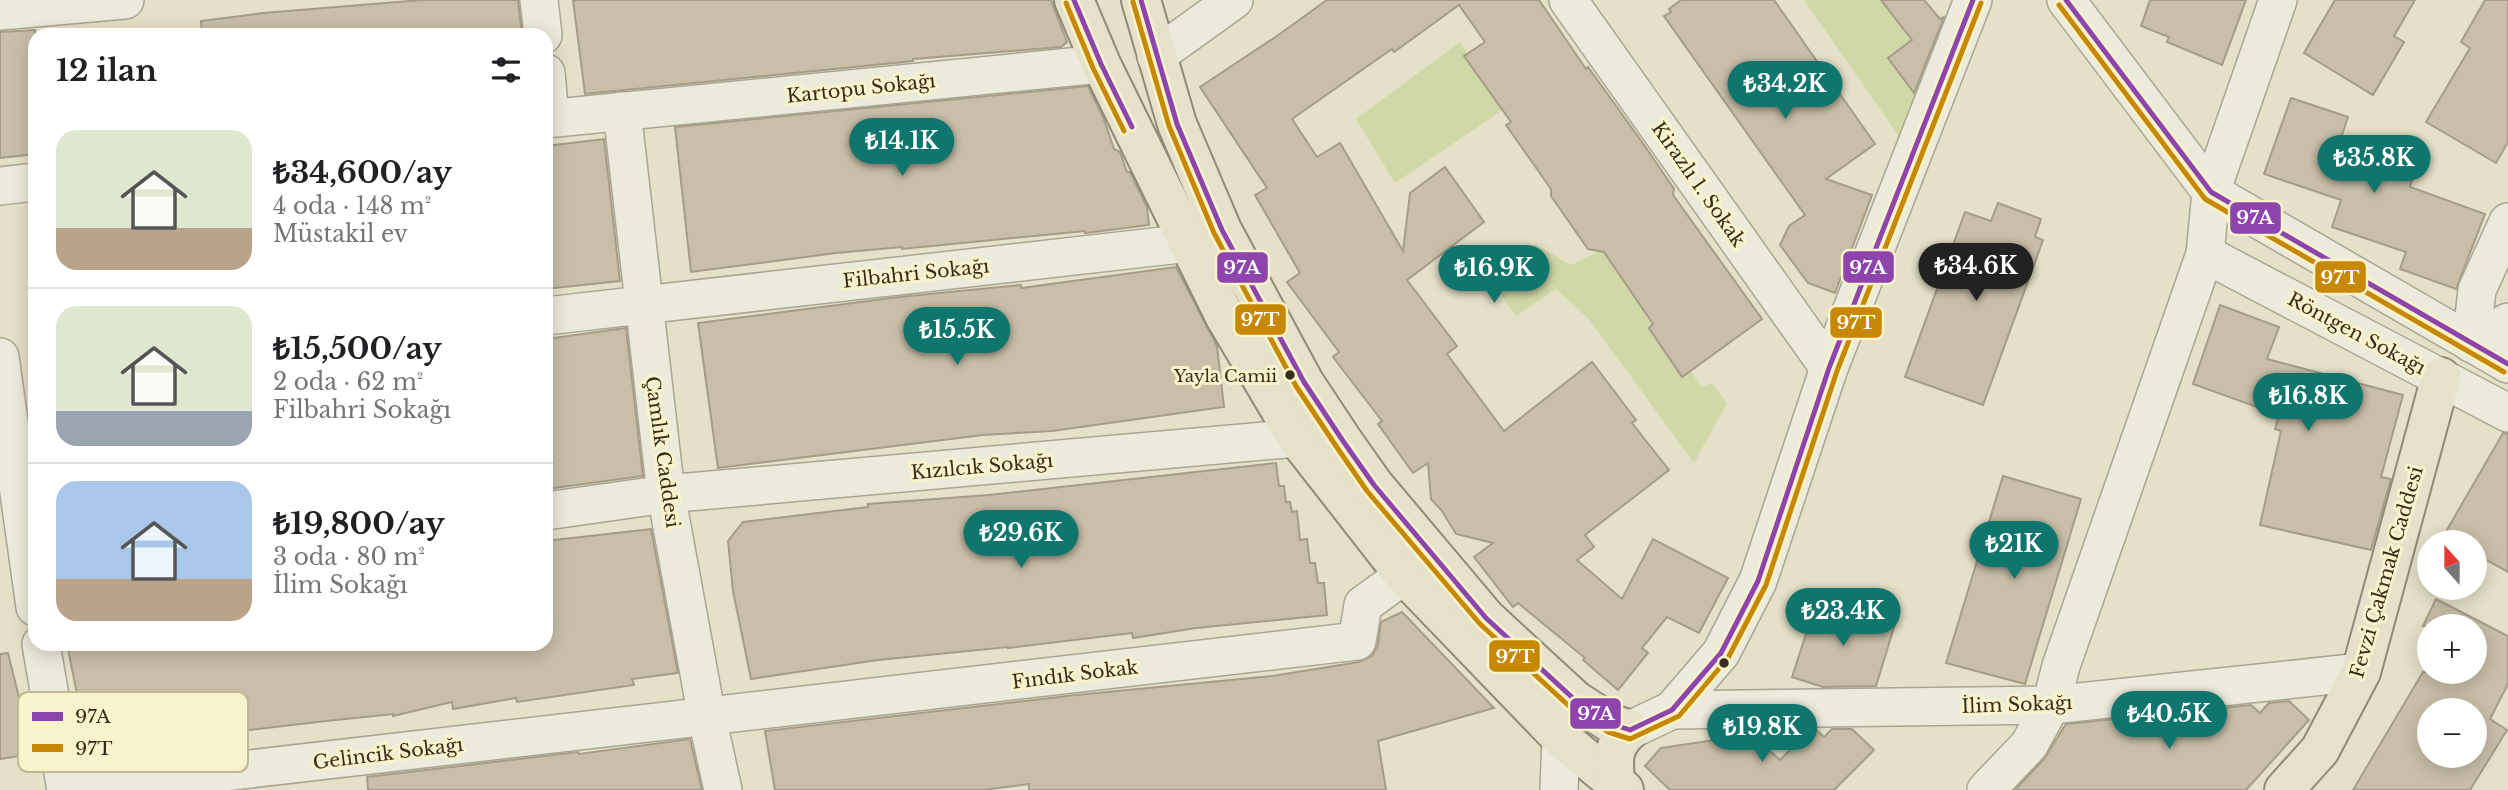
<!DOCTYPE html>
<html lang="tr">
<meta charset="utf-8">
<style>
body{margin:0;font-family:"Libre Baskerville",serif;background:#f2f2f2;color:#202124;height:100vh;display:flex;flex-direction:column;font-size:26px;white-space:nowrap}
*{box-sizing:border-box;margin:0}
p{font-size:23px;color:#757577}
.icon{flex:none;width:38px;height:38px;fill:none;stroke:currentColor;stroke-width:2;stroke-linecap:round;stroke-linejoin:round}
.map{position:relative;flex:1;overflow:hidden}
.panel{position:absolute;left:28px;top:28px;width:525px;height:623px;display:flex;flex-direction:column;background:#fff;border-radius:21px;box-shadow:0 4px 18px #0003}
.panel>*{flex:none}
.needle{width:46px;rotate:339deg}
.buttons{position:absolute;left:2417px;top:530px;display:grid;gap:14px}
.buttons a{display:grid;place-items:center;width:70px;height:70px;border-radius:50%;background:#fff;box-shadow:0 4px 18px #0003;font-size:35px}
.price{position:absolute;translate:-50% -60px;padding:0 16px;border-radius:24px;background:#0f766e;color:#fff;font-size:23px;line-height:46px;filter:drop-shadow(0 2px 4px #0008)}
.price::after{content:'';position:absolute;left:50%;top:42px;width:21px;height:16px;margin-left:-10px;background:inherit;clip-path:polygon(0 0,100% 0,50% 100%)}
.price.on{background:#222;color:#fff}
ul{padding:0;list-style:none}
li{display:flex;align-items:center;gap:21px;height:175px;padding:0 28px}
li+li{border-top:2px solid #e0e0e0}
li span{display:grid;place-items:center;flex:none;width:196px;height:140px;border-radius:21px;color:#555}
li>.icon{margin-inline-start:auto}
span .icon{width:84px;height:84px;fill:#fffc;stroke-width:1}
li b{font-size:30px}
h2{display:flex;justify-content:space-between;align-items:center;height:84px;padding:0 28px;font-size:30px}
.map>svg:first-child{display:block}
.green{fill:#d0d8a8}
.building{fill:#c9bfa8;stroke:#a59c87;stroke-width:2;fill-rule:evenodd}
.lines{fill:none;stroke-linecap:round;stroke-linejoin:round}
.minor-casing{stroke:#aaa492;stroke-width:40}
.major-casing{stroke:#8f8a78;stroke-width:42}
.minor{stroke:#eceada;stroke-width:37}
.major{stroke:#e5e1cb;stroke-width:38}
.bus-1-casing{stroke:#f9f3cb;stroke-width:10}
.bus-2-casing{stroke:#f9f3cb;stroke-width:10}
.bus-1{stroke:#8e44ad;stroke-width:5}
.bus-2{stroke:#c78806;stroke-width:5}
.bus-dot{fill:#382d1a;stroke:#f9f3cb;stroke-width:2.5}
.labels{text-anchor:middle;stroke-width:6;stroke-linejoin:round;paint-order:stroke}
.bus-label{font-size:17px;fill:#382d1a;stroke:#f9f3cb;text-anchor:end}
.street-label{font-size:19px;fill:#382d1a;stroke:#f9f3cb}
.key{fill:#f9f3cb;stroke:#bfb896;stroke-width:2}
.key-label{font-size:19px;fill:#382d1a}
.line-badge{stroke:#f9f3cb;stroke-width:2.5}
.badge-label{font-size:19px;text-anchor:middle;font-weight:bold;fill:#fff}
</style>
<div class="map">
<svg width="2508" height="790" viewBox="0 0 2508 790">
<rect width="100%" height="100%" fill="#e5e1c8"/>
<g class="green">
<polygon points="1804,0 1893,0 1920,37 1899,58 1922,94 1901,139"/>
<polygon points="1460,42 1504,109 1395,183 1356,119"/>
<polygon points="1535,244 1571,265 1602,250 1702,387 1712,383 1727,403 1694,463 1588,318 1556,289 1516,316 1496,288"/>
</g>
<g class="building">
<polygon points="422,0 518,0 522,35 202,35 201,21 263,13"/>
<polygon points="573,0 1051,0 1067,42 1061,47 913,59 913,61 585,94"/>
<polygon points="1327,0 1539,0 1586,69 1588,67 1642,142 1674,189 1673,195 1762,319 1682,377 1649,328 1653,324 1604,252 1588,249 1551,196 1551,189 1506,125 1511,122 1464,56 1485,42 1459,5 1394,52 1392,49 1292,119 1317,157 1340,143 1403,251 1410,193 1445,167 1484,222 1407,280 1457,346 1447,354 1504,431 1592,362 1636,420 1632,423 1669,470 1585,535 1594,547 1577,560 1622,599 1653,539 1728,578 1699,633 1667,617 1642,648 1648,653 1618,690 1583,660 1585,658 1518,603 1513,607 1474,557 1493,543 1456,534 1442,511 1431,499 1428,463 1413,473 1378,424 1382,421 1333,357 1339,352 1287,282 1300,273 1255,195 1267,188 1200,87 1274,38"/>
<polygon points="1681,0 1774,0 1875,144 1826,179 1872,195 1835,293 1808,283 1780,245 1789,226 1805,215 1664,16 1671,12 1669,9"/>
<polygon points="1881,0 1924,0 1940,19 1944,17 1914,93 1888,58 1912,40"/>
<polygon points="2150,0 2246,0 2222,65 2167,42 2169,37 2141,26"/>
<polygon points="2335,0 2415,0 2394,36 2404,42 2373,95 2304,53"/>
<polygon points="2485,0 2508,0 2508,142 2496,163 2426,122 2470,48 2461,42"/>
<polygon points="35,30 35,154 0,158 0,32"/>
<polygon points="1088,86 1103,117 1114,149 1120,152 1127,172 1130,172 1147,207 1149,225 1085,233 1085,231 902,249 902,247 836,253 691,272 675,127"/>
<polygon points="2291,98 2348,117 2339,144 2415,170 2410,187 2485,214 2456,289 2400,269 2406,252 2332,227 2341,200 2264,174"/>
<polygon points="604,139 620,281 546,289 546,146"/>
<polygon points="1998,203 2041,219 2035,237 2043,240 1983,405 1905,377 1965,212 1991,221"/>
<polygon points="1176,267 1217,346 1224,407 1052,431 983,435 718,468 698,323 899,297 1021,285 1021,288"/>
<polygon points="2220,305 2279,327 2267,359 2403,395 2381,477 2391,479 2371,550 2260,525 2281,431 2275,429 2279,415 2193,384"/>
<polygon points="626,328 643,476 546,489 546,339"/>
<polygon points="2503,433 2508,434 2508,572 2474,553 2474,542 2456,542 2444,535"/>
<polygon points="1276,463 1279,486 1284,486 1286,502 1290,502 1292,512 1297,511 1300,540 1307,539 1310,563 1315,563 1318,583 1324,583 1327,615 1196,628 1133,638 1132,633 1008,648 1008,647 878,660 751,679 733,591 728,541 743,522 868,507 868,504 989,495"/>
<polygon points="2003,476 2081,499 2025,684 1946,663"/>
<polygon points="651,529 678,673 632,679 634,685 517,702 516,698 453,709 452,702 393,716 393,714 326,721 88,749 67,644 347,644 348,647 374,644 546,644 546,541"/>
<path d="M2436,599L2508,636V684L2490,719L2507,730L2470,790H2353L2423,672H2474V626H2423ZM2429,710H2474V756H2429Z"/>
<polygon points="1817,600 1895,624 1876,686 1823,687 1792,677"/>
<polygon points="1402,612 1494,708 1378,741 1386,790 1029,790 1029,784 983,790 775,790 765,731 1076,695 1272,676 1359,662 1372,656 1378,644 1381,622"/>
<polygon points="8,653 33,754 0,759 0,654"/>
<polygon points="2289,701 2309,720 2246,790 2015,790 2044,759 2066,724 2251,705 2260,713 2269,703"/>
<polygon points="1811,729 1815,729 1824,737 1832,729 1852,729 1874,750 1834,790 1670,790 1645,766 1661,748 1735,737 1748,748 1756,739 1780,760"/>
<polygon points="690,739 702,790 368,790 367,777 578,752 579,754"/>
</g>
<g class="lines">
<g class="minor-casing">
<g id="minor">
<polyline points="539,0 543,35"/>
<polyline points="1568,0 1829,368"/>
<polyline points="2066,0 2211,192 2508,364"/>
<polyline points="0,11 125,0"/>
<polyline points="1156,56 1234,0"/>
<polyline points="546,73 550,118"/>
<polyline points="622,111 666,494 707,717 723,790"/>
<polyline points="546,119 1101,64"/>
<polyline points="0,186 35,182"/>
<polyline points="2205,254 2508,413"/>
<polyline points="546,316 1189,243"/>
<polyline points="2471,343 2477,290 2508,222"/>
<polyline points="2471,343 2508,322"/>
<polyline points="0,357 35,607"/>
<polyline points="546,511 666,494 1297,438"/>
<polyline points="41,644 66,790"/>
<polyline points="1672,710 2051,705 2361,672"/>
<polyline points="1630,730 1672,710 1721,653 1758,581 1829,368 1973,0"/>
<polyline points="68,790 1357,641 1363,605 1404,575"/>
<polyline points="1559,790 1561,738"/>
<polyline points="1986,790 2029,745 2051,705 2061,666 2205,254 2211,192 2278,0"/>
</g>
</g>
<g class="major-casing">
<g id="major">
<polyline points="1074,0 1101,64 1224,315 1297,438 1404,575 1561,738 1624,790"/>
<path d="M1141,0L1177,124L1222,230L1304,382L1343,441L1374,485L1486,618L1575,700L1612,724L1630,730C1612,746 1613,758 1615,782"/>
<polyline points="2284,790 2320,750 2361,672 2441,377"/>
</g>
</g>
<use href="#minor" class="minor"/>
<use href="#major" class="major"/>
<g class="bus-1-casing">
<g id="bus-1">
<polyline points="1074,0 1101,64 1132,127"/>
<polyline points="1141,0 1177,124 1222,230 1304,382 1343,441 1374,485 1486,618 1575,700 1612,724 1630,730 1672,710 1721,653 1758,581 1829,368 1973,0"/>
<polyline points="2066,0 2211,192 2508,364"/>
</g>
</g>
<g class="bus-2-casing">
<g id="bus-2">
<polyline points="1133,2 1169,126 1214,233 1296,386 1336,446 1367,491 1480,624 1570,707 1608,732 1630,739 1679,716 1728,658 1766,585 1837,371 1981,3"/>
<polyline points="1066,3 1093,68 1124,131"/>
<polyline points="2059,5 2205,199 2504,372"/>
</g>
</g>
<use href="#bus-1" class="bus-1"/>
<use href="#bus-2" class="bus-2"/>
</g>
<g class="bus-dot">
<circle cx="1290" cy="375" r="6"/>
<circle cx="1724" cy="663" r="6"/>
</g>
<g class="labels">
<g class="bus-label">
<text x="1277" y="382">Yayla Camii</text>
</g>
<g class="street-label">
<text transform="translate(861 88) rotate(-6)" y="7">Kartopu Sokağı</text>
<text transform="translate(1699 184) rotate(55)" y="7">Kirazlı 1. Sokak</text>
<text transform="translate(916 273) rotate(-6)" y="7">Filbahri Sokağı</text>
<text transform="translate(2357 333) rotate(28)" y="7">Röntgen Sokağı</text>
<text transform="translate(663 452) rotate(82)" y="7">Çamlık Caddesi</text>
<text transform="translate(982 466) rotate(-5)" y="7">Kızılcık Sokağı</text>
<text transform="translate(2386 572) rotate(-74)" y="7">Fevzi Çakmak Caddesi</text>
<text transform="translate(1075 674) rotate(-7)" y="7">Fındık Sokak</text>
<text transform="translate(2017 704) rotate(-2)" y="7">İlim Sokağı</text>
<text transform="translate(388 753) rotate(-7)" y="7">Gelincik Sokağı</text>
</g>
</g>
<rect x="18" y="692" width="230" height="80" rx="10" class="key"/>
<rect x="32" y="712" width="31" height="9" fill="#8e44ad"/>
<rect x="32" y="744" width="31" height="8" fill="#c78806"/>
<g class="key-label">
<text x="75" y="723">97A</text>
<text x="75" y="755">97T</text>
</g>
<g class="line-badge">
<rect x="2229" y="201" width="53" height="34" rx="7" fill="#8e44ad"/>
<rect x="1842" y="250" width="53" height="34" rx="7" fill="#8e44ad"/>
<rect x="1216" y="251" width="53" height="33" rx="7" fill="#8e44ad"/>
<rect x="2314" y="260" width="53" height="34" rx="7" fill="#c78806"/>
<rect x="1234" y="303" width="53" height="33" rx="7" fill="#c78806"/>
<rect x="1829" y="306" width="54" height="33" rx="7" fill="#c78806"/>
<rect x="1488" y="639" width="53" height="34" rx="7" fill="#c78806"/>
<rect x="1569" y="697" width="53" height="33" rx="7" fill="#8e44ad"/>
</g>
<g class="badge-label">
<text x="2255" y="224">97A</text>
<text x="1868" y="274">97A</text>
<text x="1242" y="274">97A</text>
<text x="2340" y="284">97T</text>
<text x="1260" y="326">97T</text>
<text x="1856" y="329">97T</text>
<text x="1515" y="663">97T</text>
<text x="1596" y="720">97A</text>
</g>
</svg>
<div class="buttons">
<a><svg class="needle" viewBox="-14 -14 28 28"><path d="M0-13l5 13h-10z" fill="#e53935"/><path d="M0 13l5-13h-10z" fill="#757577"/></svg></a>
<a>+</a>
<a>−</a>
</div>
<b class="price" style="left:1785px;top:121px">₺34.2K</b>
<b class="price" style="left:902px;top:178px">₺14.1K</b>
<b class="price" style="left:2374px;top:195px">₺35.8K</b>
<b class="price on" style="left:1976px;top:303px">₺34.6K</b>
<b class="price" style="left:1494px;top:305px">₺16.9K</b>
<b class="price" style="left:957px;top:367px">₺15.5K</b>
<b class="price" style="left:2308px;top:433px">₺16.8K</b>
<b class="price" style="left:1021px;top:570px">₺29.6K</b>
<b class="price" style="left:2014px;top:581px">₺21K</b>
<b class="price" style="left:1843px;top:648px">₺23.4K</b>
<b class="price" style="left:2169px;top:751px">₺40.5K</b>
<b class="price" style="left:1762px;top:764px">₺19.8K</b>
<section class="panel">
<h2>12 ilan<svg class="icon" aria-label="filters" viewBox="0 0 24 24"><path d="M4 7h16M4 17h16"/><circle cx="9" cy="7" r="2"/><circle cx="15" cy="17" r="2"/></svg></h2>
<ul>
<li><span style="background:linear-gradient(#dfe7d0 70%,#b9a48a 0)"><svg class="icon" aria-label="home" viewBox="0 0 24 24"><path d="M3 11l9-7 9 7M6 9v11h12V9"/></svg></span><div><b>₺34,600/ay</b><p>4 oda · 148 m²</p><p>Müstakil ev</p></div></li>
<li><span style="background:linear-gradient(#dfe7d0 75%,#9aa5b1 0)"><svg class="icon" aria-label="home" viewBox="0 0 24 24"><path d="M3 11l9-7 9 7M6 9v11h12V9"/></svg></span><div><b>₺15,500/ay</b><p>2 oda · 62 m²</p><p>Filbahri Sokağı</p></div></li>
<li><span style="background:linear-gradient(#a9c7e8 70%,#b9a48a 0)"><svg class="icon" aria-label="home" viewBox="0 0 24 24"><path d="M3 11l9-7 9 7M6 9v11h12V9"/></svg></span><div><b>₺19,800/ay</b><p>3 oda · 80 m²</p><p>İlim Sokağı</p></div></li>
</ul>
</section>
</div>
